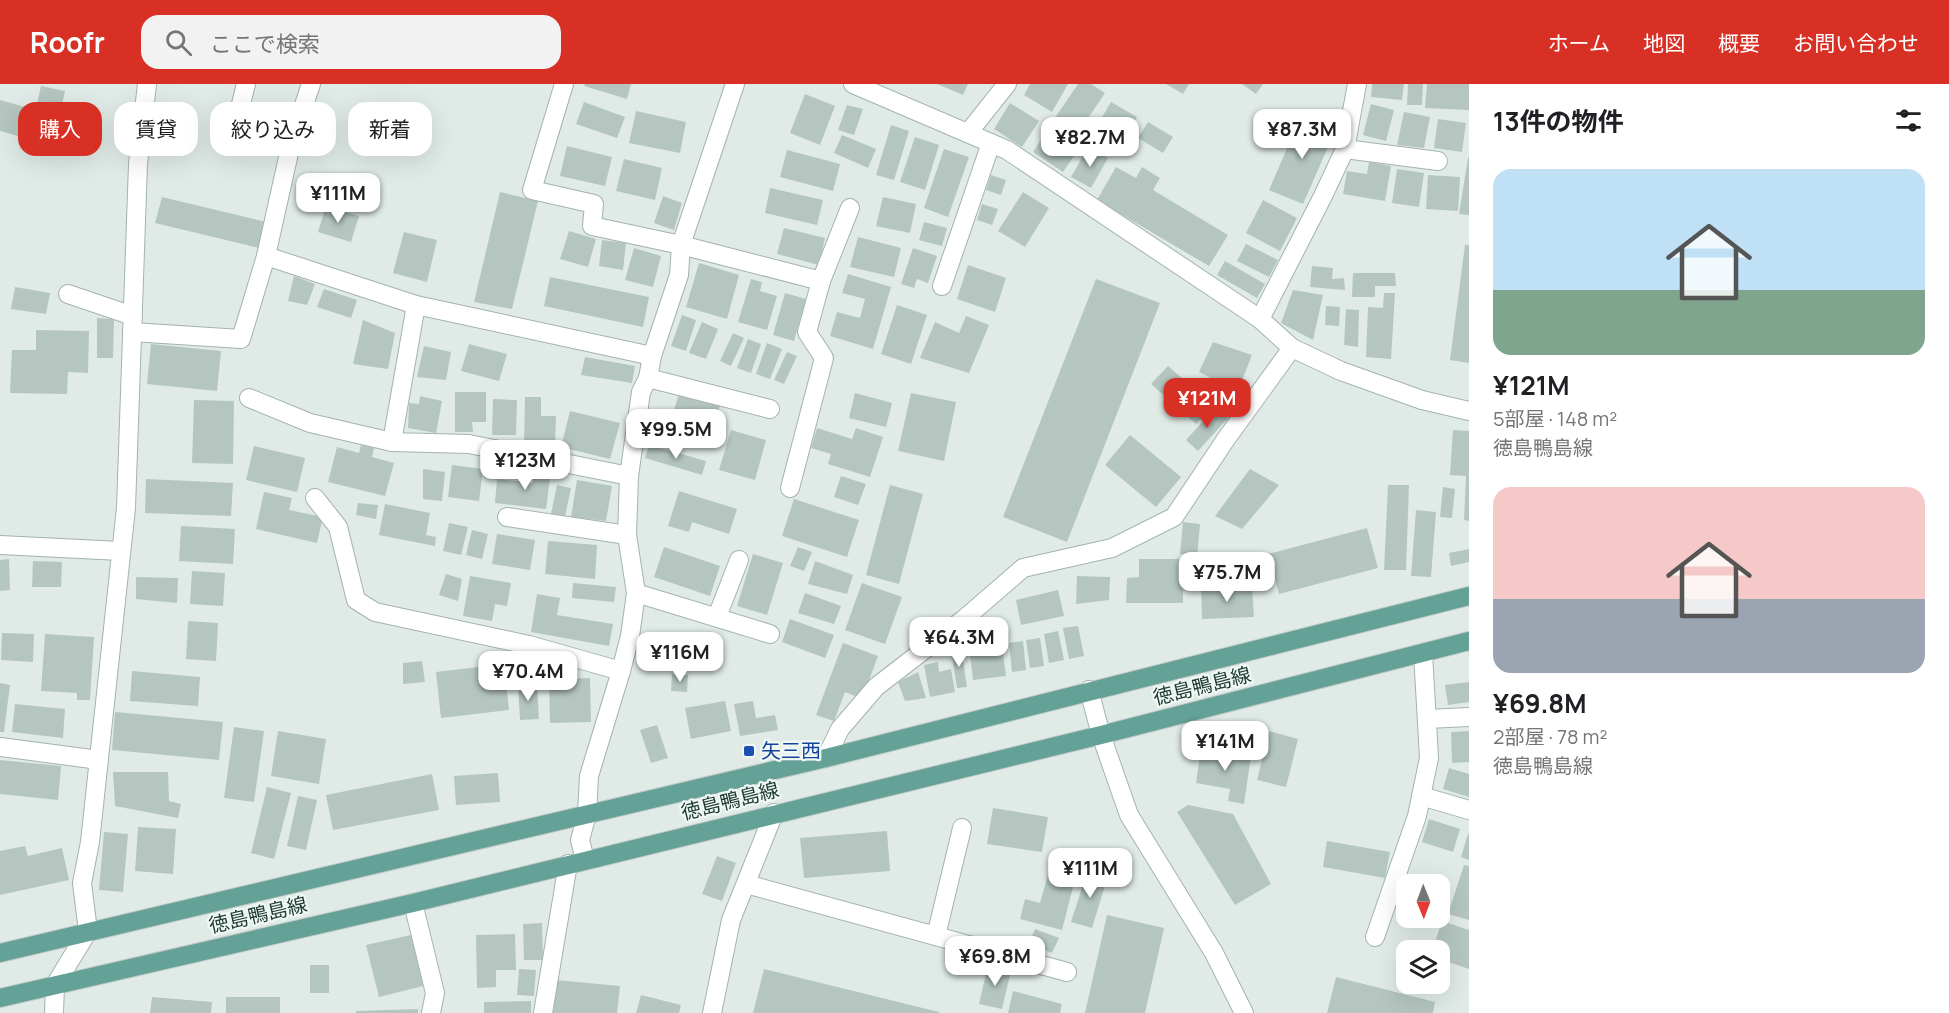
<!DOCTYPE html>
<html lang="ja">
<meta charset="utf-8">
<style>
body{margin:0;font-family:Manrope,"Noto Sans JP",sans-serif;background:#f2f2f2;color:#202124;height:100vh;display:flex;flex-direction:column;font-size:22px;white-space:nowrap}
*{box-sizing:border-box;margin:0}
p{font-size:20px;color:#757577}
.icon{flex:none;width:33px;height:33px;fill:none;stroke:currentColor;stroke-width:2;stroke-linecap:round;stroke-linejoin:round}
.map{position:relative;flex:1;overflow:hidden}
.panel{display:flex;flex-direction:column;background:#fff;width:480px}
.panel>*{flex:none}
.hud{position:absolute;left:18px;top:18px;width:570px;height:54px;display:flex;gap:12px}
.needle{width:39px;rotate:179deg}
.tools{position:absolute;left:1396px;top:790px;display:grid;gap:12px}
.tools a{display:grid;place-items:center;width:54px;height:54px;border-radius:12px;background:#fff;box-shadow:0 6px 24px #0002;font-size:30px}
.price{position:absolute;translate:-50% -51px;padding:0 14px;border-radius:12px;background:#fff;color:#222;font-size:20px;line-height:39px;filter:drop-shadow(0 2px 3px #0008)}
.price::after{content:'';position:absolute;left:50%;top:36px;width:18px;height:14px;margin-left:-9px;background:inherit;clip-path:polygon(0 0,100% 0,50% 100%)}
.price.on{background:#d93025;color:#fff}
ul{padding:0;list-style:none}
li{display:grid;align-content:center;gap:12px;height:318px;padding:0 24px}
li span{display:grid;place-items:center;height:186px;border-radius:18px;color:#555}
li>.icon{margin-inline-start:auto}
span .icon{width:108px;height:108px;fill:#fffc;stroke-width:1}
li b{font-size:26px}
h2{display:flex;justify-content:space-between;align-items:center;height:72px;padding:0 24px;font-size:26px}
.pill{padding:0 21px;border-radius:18px;background:#fff;box-shadow:0 6px 24px #0002;font-size:21px;line-height:54px}
.pill.on{background:#d93025;color:#fff}
header{display:flex;align-items:center;gap:36px;box-sizing:border-box;height:84px;padding:0 30px;background:#d93025;color:#fff}
header strong{font-size:28px}
nav{display:flex;gap:33px;margin-inline-start:auto;font-size:21px}
.search{width:420px;height:54px;background:#f2f2f2;display:flex;align-items:center;gap:15px;box-sizing:border-box;padding:0 21px;border-radius:18px;color:#757577;font-size:22px}
main{display:flex;flex:1;min-height:0}
.map>svg:first-child{display:block}
.building{fill:#b5c6c0}
.lines{fill:none;stroke-linecap:round;stroke-linejoin:round}
.minor-casing{stroke:#a3b3ae;stroke-width:20}
.major-casing{stroke:#c1c8c7;stroke-width:20}
.minor{stroke:#fff;stroke-width:18}
.major{stroke:#64a196;stroke-width:18}
.transit-dot{fill:#1a4fb4;stroke:#f0f8f4;stroke-width:2}
.labels{text-anchor:middle;stroke-width:4.5;stroke-linejoin:round;paint-order:stroke}
.street-label{font-size:20px;fill:#203b36;stroke:#f0f8f4}
.transit-label{font-size:20px;fill:#164399;stroke:#f0f8f4;text-anchor:start}
</style>
<header>
<strong>Roofr</strong>
<div class="search"><svg class="icon" aria-label="search" viewBox="0 0 24 24"><circle cx="10" cy="10" r="6"/><path d="M15 15l6 6"/></svg>ここで検索</div>
<nav><a>ホーム</a><a>地図</a><a>概要</a><a>お問い合わせ</a></nav>
</header>
<main>
<div class="map">
<svg width="1469" height="929" viewBox="0 0 1469 929">
<rect width="100%" height="100%" fill="#e0ebe7"/>
<g class="building">
<polygon points="585,0 631,0 627,15 584,2"/>
<polygon points="937,0 968,0 963,11"/>
<polygon points="1030,0 1068,0 1052,28 1024,11"/>
<polygon points="1078,0 1091,0 1105,9 1078,49 1055,34"/>
<polygon points="1166,0 1189,0 1183,10"/>
<polygon points="1242,0 1263,0 1256,10"/>
<polygon points="1372,0 1404,0 1402,16 1371,13"/>
<polygon points="1408,0 1423,0 1422,21 1407,21"/>
<polygon points="1427,0 1469,0 1469,26 1425,24"/>
<polygon points="41,2 65,7 52,64 28,59"/>
<polygon points="805,10 835,22 820,61 790,49"/>
<polygon points="0,16 32,25 25,54 0,47"/>
<polygon points="584,18 625,33 617,54 576,40"/>
<polygon points="1111,18 1137,33 1118,66 1092,50"/>
<polygon points="1010,19 1039,37 1022,63 994,45"/>
<polygon points="1371,20 1394,26 1386,57 1363,51"/>
<polygon points="847,21 863,25 854,51 838,46"/>
<polygon points="636,27 686,38 680,69 629,59"/>
<polygon points="1404,28 1430,33 1424,64 1397,61"/>
<polygon points="1301,32 1335,47 1303,120 1269,106"/>
<polygon points="1438,35 1466,39 1462,68 1434,64"/>
<polygon points="1148,38 1173,53 1163,69 1138,54"/>
<polygon points="1052,40 1082,60 1063,88 1033,68"/>
<polygon points="891,41 909,47 894,96 876,91"/>
<polygon points="842,51 876,65 868,84 834,69"/>
<polygon points="915,53 939,61 925,106 900,98"/>
<polygon points="567,62 612,73 605,102 560,92"/>
<polygon points="1088,63 1108,74 1091,104 1071,93"/>
<polygon points="944,65 969,73 948,133 924,124"/>
<polygon points="787,66 840,80 833,107 780,93"/>
<polygon points="1468,74 1469,74 1469,131 1459,130"/>
<polygon points="624,75 662,84 655,116 616,107"/>
<polygon points="1369,78 1391,82 1385,117 1343,110 1347,87 1367,90"/>
<polygon points="1116,83 1136,94 1142,83 1160,94 1153,106 1228,151 1209,182 1097,116"/>
<polygon points="1397,85 1424,89 1419,123 1392,119"/>
<polygon points="991,91 1006,96 1001,111 986,106"/>
<polygon points="1428,91 1460,93 1458,127 1426,125"/>
<polygon points="770,104 823,116 817,141 765,129"/>
<polygon points="500,108 538,117 512,225 474,218"/>
<polygon points="1023,108 1049,124 1025,163 998,147"/>
<polygon points="663,112 682,119 674,146 654,139"/>
<polygon points="162,113 266,138 259,164 155,139"/>
<polygon points="883,113 916,120 910,149 876,142"/>
<polygon points="1263,116 1297,134 1280,167 1246,149"/>
<polygon points="982,120 998,125 992,141 977,136"/>
<polygon points="326,122 359,132 351,158 318,148"/>
<polygon points="924,138 947,144 942,162 919,156"/>
<polygon points="784,144 825,154 819,181 777,170"/>
<polygon points="569,147 596,155 588,183 560,175"/>
<polygon points="404,148 437,156 427,198 393,189"/>
<polygon points="858,153 901,164 894,193 850,183"/>
<polygon points="602,156 626,159 623,186 599,182"/>
<polygon points="1246,160 1278,176 1269,193 1237,177"/>
<polygon points="1465,161 1469,161 1469,279 1450,276"/>
<polygon points="634,164 661,172 653,203 625,196"/>
<polygon points="913,164 937,172 928,199 917,195 914,204 901,200"/>
<polygon points="1225,177 1265,200 1257,214 1217,191"/>
<polygon points="699,179 739,191 727,235 686,223"/>
<polygon points="968,181 1006,194 995,228 957,215"/>
<polygon points="1312,182 1333,184 1332,195 1344,194 1345,206 1310,203"/>
<polygon points="1353,189 1395,189 1396,202 1375,202 1375,213 1352,213"/>
<polygon points="848,190 891,203 873,265 830,252 837,228 860,234 865,215 842,209"/>
<polygon points="294,192 315,200 307,221 288,217"/>
<polygon points="550,193 649,213 643,243 544,222"/>
<polygon points="751,195 762,198 760,207 777,212 767,246 738,238"/>
<polygon points="1096,195 1160,219 1067,458 1003,433"/>
<polygon points="15,203 50,209 46,230 11,225"/>
<polygon points="324,205 357,216 351,234 317,223"/>
<polygon points="1293,206 1323,211 1313,256 1281,239"/>
<polygon points="785,209 806,215 794,257 773,251"/>
<polygon points="1384,209 1395,209 1391,275 1366,273 1368,223 1383,224"/>
<polygon points="897,221 927,231 911,280 881,270"/>
<polygon points="1326,222 1340,223 1339,242 1325,241"/>
<polygon points="1346,225 1359,226 1358,263 1344,261"/>
<polygon points="682,231 696,236 686,267 671,262"/>
<polygon points="966,232 989,241 969,289 920,274 935,238 959,249"/>
<polygon points="97,234 114,235 113,274 97,274"/>
<polygon points="363,236 395,249 388,285 353,280"/>
<polygon points="702,238 718,245 706,275 689,269"/>
<polygon points="36,246 89,247 88,289 68,288 67,310 10,309 12,266 36,266"/>
<polygon points="733,249 744,254 731,282 720,277"/>
<polygon points="748,255 761,260 751,289 737,284"/>
<polygon points="1213,258 1252,271 1233,319 1213,310 1213,295 1199,288"/>
<polygon points="767,259 782,265 770,295 756,290"/>
<polygon points="151,260 221,267 217,307 147,300"/>
<polygon points="469,260 507,270 499,297 461,287"/>
<polygon points="424,262 451,268 446,296 417,293"/>
<polygon points="787,268 797,272 784,300 774,296"/>
<polygon points="585,273 635,282 632,299 581,291"/>
<polygon points="1168,282 1213,321 1196,340 1151,300"/>
<polygon points="455,308 486,308 486,338 472,338 473,348 455,348"/>
<polygon points="855,309 892,319 886,343 849,334"/>
<polygon points="911,309 956,318 944,377 898,367"/>
<polygon points="679,310 720,322 707,361 667,348"/>
<polygon points="420,312 442,317 436,349 408,344 409,319 419,320"/>
<polygon points="525,313 541,313 541,332 556,332 555,362 524,362"/>
<polygon points="493,315 517,316 516,351 492,351"/>
<polygon points="194,316 234,317 233,380 192,379"/>
<polygon points="1216,323 1228,334 1198,367 1186,356"/>
<polygon points="570,327 620,339 610,375 561,363"/>
<polygon points="817,344 852,355 856,344 883,353 870,393 828,380 831,370 811,364"/>
<polygon points="731,346 766,356 755,396 719,386"/>
<polygon points="1453,346 1469,347 1469,437 1464,436 1466,392 1450,391"/>
<polygon points="1130,351 1181,393 1156,423 1105,381"/>
<polygon points="361,361 374,364 372,373 394,379 385,412 328,398 337,363 359,369"/>
<polygon points="649,361 706,377 702,391 645,374"/>
<polygon points="254,362 305,374 297,408 246,396"/>
<polygon points="452,381 483,385 479,417 448,413"/>
<polygon points="535,384 551,387 546,425 495,419 497,395 533,399"/>
<polygon points="423,385 445,388 442,417 423,415"/>
<polygon points="1250,385 1279,401 1242,445 1215,432"/>
<polygon points="841,392 866,400 858,421 834,413"/>
<polygon points="146,395 233,399 231,432 145,429"/>
<polygon points="577,396 612,402 606,437 571,433"/>
<polygon points="557,401 571,404 565,433 551,430"/>
<polygon points="890,401 923,410 899,500 866,491"/>
<polygon points="1388,401 1409,401 1406,486 1384,486"/>
<polygon points="1443,403 1455,405 1452,434 1440,433"/>
<polygon points="679,407 737,425 729,450 692,438 689,448 668,442"/>
<polygon points="264,408 292,414 289,426 323,433 317,459 256,445"/>
<polygon points="794,415 859,436 847,473 782,452"/>
<polygon points="358,419 378,421 376,435 356,431"/>
<polygon points="385,420 430,429 426,451 436,453 435,462 379,451"/>
<polygon points="1416,426 1436,428 1431,493 1411,492"/>
<polygon points="1183,438 1200,440 1197,472 1180,470"/>
<polygon points="449,439 468,443 461,471 443,467"/>
<polygon points="181,442 235,445 233,480 179,477"/>
<polygon points="1367,444 1378,484 1279,510 1268,470"/>
<polygon points="472,446 488,450 482,475 466,471"/>
<polygon points="497,450 535,456 530,486 492,480"/>
<polygon points="548,457 597,461 595,495 545,490"/>
<polygon points="664,463 720,482 710,512 654,493"/>
<polygon points="798,463 812,468 804,487 790,482"/>
<polygon points="1469,465 1469,478 1451,482 1449,469"/>
<polygon points="753,470 783,479 767,531 737,522"/>
<polygon points="9,475 10,506 0,507 0,476"/>
<polygon points="1139,475 1183,475 1183,519 1126,519 1127,494 1139,493"/>
<polygon points="33,477 62,478 61,503 32,503"/>
<polygon points="815,477 853,491 847,510 808,500"/>
<polygon points="192,487 225,489 223,522 190,520"/>
<polygon points="446,490 462,495 458,517 439,511"/>
<polygon points="470,492 511,499 507,522 495,520 492,537 463,532"/>
<polygon points="1077,492 1110,493 1109,516 1076,520"/>
<polygon points="136,493 178,494 177,519 136,515"/>
<polygon points="573,499 616,503 614,518 572,514"/>
<polygon points="862,499 902,513 885,560 845,546"/>
<polygon points="1252,502 1254,533 1202,535 1201,504"/>
<polygon points="1058,506 1064,532 1021,541 1016,516"/>
<polygon points="805,509 841,522 834,540 798,529"/>
<polygon points="537,510 560,514 557,531 613,540 609,562 531,548"/>
<polygon points="790,535 834,551 825,574 782,558"/>
<polygon points="998,535 1006,592 973,596 968,554 977,553 975,539"/>
<polygon points="188,537 218,539 216,577 186,575"/>
<polygon points="1078,542 1084,572 1069,575 1063,544"/>
<polygon points="1058,547 1064,576 1049,579 1044,550"/>
<polygon points="2,549 34,550 33,578 1,576"/>
<polygon points="45,550 94,553 90,616 77,616 77,609 41,607"/>
<polygon points="1040,554 1044,582 1030,584 1026,556"/>
<polygon points="1023,557 1026,586 1012,588 1009,559"/>
<polygon points="843,559 878,572 862,615 845,608 834,637 816,631"/>
<polygon points="961,564 967,603 957,604 951,566"/>
<polygon points="422,577 425,598 403,600 403,579"/>
<polygon points="938,578 939,588 951,585 955,608 930,613 924,581"/>
<polygon points="504,580 509,626 441,634 436,588"/>
<polygon points="132,587 200,593 198,622 130,617"/>
<polygon points="918,588 926,614 905,617 898,598"/>
<polygon points="672,590 688,591 687,608 671,607"/>
<polygon points="590,594 591,638 550,639 549,595"/>
<polygon points="1469,598 1469,618 1448,621 1445,601"/>
<polygon points="0,599 10,601 4,648 0,648"/>
<polygon points="537,601 539,635 520,636 518,602"/>
<polygon points="725,617 731,647 691,655 685,624"/>
<polygon points="753,617 756,634 775,631 778,646 740,652 734,620"/>
<polygon points="15,620 65,625 63,654 12,648"/>
<polygon points="115,628 223,638 219,676 112,666"/>
<polygon points="657,641 668,674 651,679 640,646"/>
<polygon points="234,643 264,647 254,718 224,714"/>
<polygon points="278,647 326,655 319,700 271,692"/>
<polygon points="1269,647 1298,655 1286,703 1257,696"/>
<polygon points="1469,647 1469,678 1452,679 1451,648"/>
<polygon points="1201,664 1251,672 1244,720 1228,717 1230,705 1196,699"/>
<polygon points="0,676 61,682 58,716 0,710"/>
<polygon points="1449,684 1469,690 1469,713 1443,705"/>
<polygon points="113,688 168,688 169,717 181,720 178,734 115,722"/>
<polygon points="498,689 500,718 456,721 454,692"/>
<polygon points="432,690 439,726 333,746 326,711"/>
<polygon points="267,703 291,709 274,775 251,769"/>
<polygon points="298,712 317,716 306,766 287,762"/>
<polygon points="1188,721 1233,730 1271,800 1235,821 1177,728"/>
<polygon points="993,724 1048,733 1042,768 987,760"/>
<polygon points="1429,735 1460,745 1453,768 1422,758"/>
<polygon points="138,743 176,745 173,790 135,787"/>
<polygon points="887,747 890,787 804,794 800,754"/>
<polygon points="104,748 128,750 123,808 99,806"/>
<polygon points="1468,750 1469,750 1469,776 1461,773"/>
<polygon points="1327,757 1390,768 1385,794 1323,783"/>
<polygon points="25,762 28,772 62,764 69,796 0,811 0,767"/>
<polygon points="717,772 736,779 722,817 702,810"/>
<polygon points="1053,773 1079,780 1062,846 1020,835 1025,815 1040,819"/>
<polygon points="1464,781 1469,782 1469,836 1448,830"/>
<polygon points="1088,785 1108,792 1092,844 1071,838"/>
<polygon points="1107,831 1164,844 1145,929 1085,929"/>
<polygon points="1442,837 1469,846 1469,885 1440,875 1440,867 1432,867"/>
<polygon points="542,839 543,876 524,876 523,840"/>
<polygon points="1035,845 1059,854 1052,869 1029,860"/>
<polygon points="515,850 516,886 496,886 496,903 477,904 476,851"/>
<polygon points="411,851 423,902 379,913 366,861"/>
<rect x="310" y="881" width="19" height="28"/>
<polygon points="988,881 1011,887 1002,925 979,920"/>
<polygon points="519,885 536,886 534,912 517,911"/>
<polygon points="764,885 939,928 939,929 753,929"/>
<polygon points="1336,893 1435,918 1433,929 1327,929"/>
<polygon points="556,896 620,902 617,929 553,929"/>
<polygon points="1013,907 1062,920 1060,929 1008,929"/>
<polygon points="641,911 681,921 679,929 636,929"/>
<polygon points="152,913 212,918 211,929 150,929"/>
<rect x="226" y="913" width="54" height="16"/>
<polygon points="531,917 531,929 484,929 484,918"/>
<polygon points="418,925 418,929 356,929 356,927"/>
</g>
<g class="lines">
<g class="minor-casing">
<g id="minor">
<polyline points="564,0 532,106 594,120 592,142 681,161 821,197 850,124"/>
<polyline points="853,0 1007,66 1260,235 1292,264 1341,287 1422,316 1469,327"/>
<polyline points="241,20 246,0"/>
<polyline points="968,49 1007,0"/>
<polyline points="1345,65 1438,77"/>
<polyline points="266,172 291,60 311,0"/>
<polyline points="942,202 991,59"/>
<polyline points="68,210 133,232"/>
<polyline points="416,221 392,358 469,360 629,392"/>
<polyline points="1260,235 1323,112 1345,65 1357,0"/>
<polyline points="132,248 241,255 266,172 416,221 652,272"/>
<polyline points="648,294 770,325"/>
<polyline points="249,314 310,339 392,358"/>
<polyline points="790,404 824,274 807,248 821,197"/>
<polyline points="315,414 338,443 356,516 375,528 529,561 621,587"/>
<polyline points="507,433 627,451"/>
<polyline points="0,461 121,467"/>
<polyline points="636,509 770,550"/>
<polyline points="717,533 739,476"/>
<polyline points="1089,606 1101,651 1129,731 1214,869 1244,929"/>
<polyline points="1427,635 1469,633"/>
<polyline points="0,663 99,676"/>
<polyline points="826,674 840,645 876,603 964,535 1023,484 1112,464 1174,433 1226,355 1292,264"/>
<polyline points="1421,712 1469,726"/>
<polyline points="585,776 580,756 587,730 589,692 621,587 630,552 636,509 627,451 629,392 641,308 648,294 652,272 679,191 681,161 735,0"/>
<polyline points="746,800 1067,888"/>
<polyline points="413,819 435,909 431,929"/>
<polyline points="936,852 962,744"/>
<polyline points="1375,853 1417,732 1429,674 1423,569"/>
<polyline points="54,929 55,901 88,847 82,799 90,758 126,424 138,80 147,0"/>
<polyline points="543,929 568,780"/>
<polyline points="712,929 731,836 774,729"/>
</g>
</g>
<g class="major-casing">
<g id="major">
<polyline points="0,869 826,674 1469,512"/>
<polyline points="0,914 413,819 1101,651 1469,557"/>
</g>
</g>
<use href="#minor" class="minor"/>
<use href="#major" class="major"/>
</g>
<rect class="transit-dot" x="743" y="661" width="12" height="12" rx="3"/>
<g class="labels">
<g class="street-label">
<text transform="translate(1202 602) rotate(-14)" y="7">徳島鴨島線</text>
<text transform="translate(730 717) rotate(-14)" y="7">徳島鴨島線</text>
<text transform="translate(258 831) rotate(-13)" y="7">徳島鴨島線</text>
</g>
<g class="transit-label">
<text x="761" y="674">矢三西</text>
</g>
</g>
</svg>
<div class="tools">
<a><svg class="needle" viewBox="-14 -14 28 28"><path d="M0-13l5 13h-10z" fill="#e53935"/><path d="M0 13l5-13h-10z" fill="#757577"/></svg></a>
<a><svg class="icon" aria-label="layers" viewBox="0 0 24 24"><path d="M12 4l9 5-9 5-9-5zM3 14l9 5 9-5"/></svg></a>
</div>
<b class="price" style="left:1302px;top:76px">¥87.3M</b>
<b class="price" style="left:1090px;top:84px">¥82.7M</b>
<b class="price" style="left:338px;top:140px">¥111M</b>
<b class="price on" style="left:1207px;top:345px">¥121M</b>
<b class="price" style="left:676px;top:376px">¥99.5M</b>
<b class="price" style="left:525px;top:407px">¥123M</b>
<b class="price" style="left:1227px;top:519px">¥75.7M</b>
<b class="price" style="left:959px;top:584px">¥64.3M</b>
<b class="price" style="left:680px;top:599px">¥116M</b>
<b class="price" style="left:528px;top:618px">¥70.4M</b>
<b class="price" style="left:1225px;top:688px">¥141M</b>
<b class="price" style="left:1090px;top:815px">¥111M</b>
<b class="price" style="left:995px;top:903px">¥69.8M</b>
<div class="hud">
<a class="pill on">購入</a>
<a class="pill">賃貸</a>
<a class="pill">絞り込み</a>
<a class="pill">新着</a>
</div>
</div>
<section class="panel">
<h2>13件の物件<svg class="icon" aria-label="filters" viewBox="0 0 24 24"><path d="M4 7h16M4 17h16"/><circle cx="9" cy="7" r="2"/><circle cx="15" cy="17" r="2"/></svg></h2>
<ul>
<li><span style="background:linear-gradient(#bfe0f5 65%,#7fa58c 0)"><svg class="icon" aria-label="home" viewBox="0 0 24 24"><path d="M3 11l9-7 9 7M6 9v11h12V9"/></svg></span><div><b>¥121M</b><p>5部屋 · 148 m²</p><p>徳島鴨島線</p></div></li>
<li><span style="background:linear-gradient(#f6c9c9 60%,#9aa5b1 0)"><svg class="icon" aria-label="home" viewBox="0 0 24 24"><path d="M3 11l9-7 9 7M6 9v11h12V9"/></svg></span><div><b>¥69.8M</b><p>2部屋 · 78 m²</p><p>徳島鴨島線</p></div></li>
</ul>
</section>
</main>
